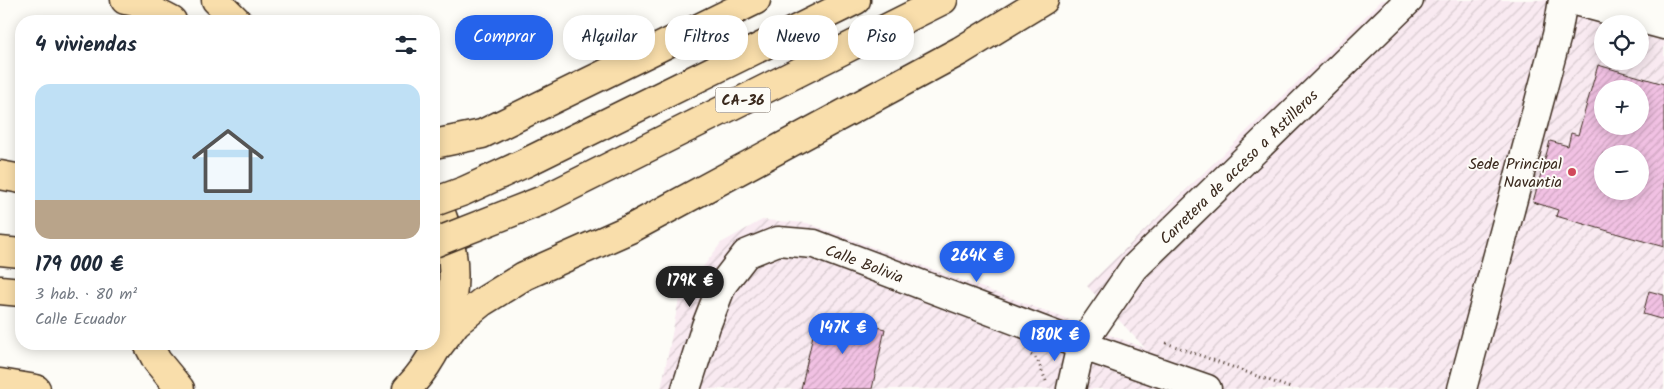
<!DOCTYPE html>
<html lang="es">
<meta charset="utf-8">
<style>
body{margin:0;font-family:Kalam,sans-serif;background:#f6f6f7;color:#1f2937;height:100vh;display:flex;flex-direction:column;font-size:19px;white-space:nowrap}
*{box-sizing:border-box;margin:0}
p{font-size:16px;color:#747a83}
.icon{flex:none;width:28px;height:28px;fill:none;stroke:currentColor;stroke-width:2;stroke-linecap:round;stroke-linejoin:round}
.map{position:relative;flex:1;overflow:hidden}
.drawer{position:absolute;left:15px;top:15px;width:425px;height:335px;display:flex;flex-direction:column;background:#fff;border-radius:20px;box-shadow:0 2px 12px #0003}
.drawer>*{flex:none}
.banner{position:absolute;left:455px;top:15px;width:475px;height:45px;display:flex;gap:10px}
.buttons{position:absolute;left:1594px;top:15px;display:grid;gap:10px}
.buttons a{display:grid;place-items:center;width:55px;height:55px;border-radius:50%;background:#fff;box-shadow:0 2px 12px #0003;font-size:25px}
.price{position:absolute;translate:-50% -42px;padding:0 11px;border-radius:18px;background:#2563eb;color:#fff;font-size:16px;line-height:32px;filter:drop-shadow(0 1px 2px #0008)}
.price::after{content:'';position:absolute;left:50%;top:30px;width:15px;height:11px;margin-left:-8px;background:inherit;clip-path:polygon(0 0,100% 0,50% 100%)}
.price.current{background:#222;color:#fff}
ul{padding:0;list-style:none}
li{display:grid;align-content:center;gap:10px;height:265px;padding:0 20px}
li span{display:grid;place-items:center;height:155px;border-radius:15px;color:#555}
li>.icon{margin-inline-start:auto}
span .icon{width:90px;height:90px;fill:#fffc;stroke-width:1}
li b{font-size:21px}
h2{display:flex;justify-content:space-between;align-items:center;height:60px;padding:0 20px;font-size:21px}
.pill{padding:0 18px;border-radius:20px;background:#fff;box-shadow:0 2px 12px #0003;font-size:18px;line-height:45px}
.pill.current{background:#2563eb;color:#fff}
.map>svg:first-child{display:block}
.industrial{fill:url(#industrial-furrows);fill-rule:evenodd}
.building{fill:url(#building-hatch);stroke:#3b2a1e;fill-rule:evenodd}
.lines{fill:none;stroke-linecap:round;stroke-linejoin:round}
.minor-casing{stroke:#3b2a1e;stroke-width:31}
.major-casing{stroke:#3b2a1e;stroke-width:31}
.highway-casing{stroke:#3b2a1e;stroke-width:31}
.path{stroke:#3b2a1e;stroke-width:3;stroke-dasharray:1 4;stroke-linecap:butt}
.minor{stroke:#fdfcf7;stroke-width:28}
.major{stroke:#f9deab;stroke-width:28}
.highway{stroke:#f9deab;stroke-width:28}
.highway-bridge-casing{stroke:#3b2a1e;stroke-width:31;stroke-linecap:butt}
.highway-bridge{stroke:#f9deab;stroke-width:28}
.poi-dot{fill:#d1495b;stroke:#fdfcf7;stroke-width:2}
.labels{text-anchor:middle;stroke-width:4;stroke-linejoin:round;paint-order:stroke}
.shield{fill:#fdfcf7;stroke:#75695f;stroke-width:1}
.shield-label{font-size:15px;font-weight:bold;fill:#3b2a1e}
.poi-label{font-size:16px;fill:#3b2a1e;stroke:#fdfcf7;text-anchor:end}
.street-label{font-size:16px;fill:#3b2a1e;stroke:#fdfcf7}
</style>
<div class="map">
<svg width="1664" height="389" viewBox="0 0 1664 389">
<defs>
<pattern id="industrial-furrows" width="10" height="10" patternUnits="userSpaceOnUse" patternTransform="scale(1.25)"><rect width="10" height="10" fill="#f9eaf1"/><path d="M-1 1l2-2M0 10L10 0M9 11l2-2" fill="none" stroke="#d6c9ce"/></pattern>
<pattern id="building-hatch" width="6" height="6" patternUnits="userSpaceOnUse" patternTransform="scale(1.25)"><rect width="6" height="6" fill="#f1c1e3"/><path d="M-1 1l2-2M0 6l6-6M5 7l2-2" fill="none" stroke="#d0a6c2"/></pattern>
</defs>
<rect width="100%" height="100%" fill="#fdfcf7"/>
<filter id="ink" filterUnits="userSpaceOnUse"><feTurbulence type="fractalNoise" baseFrequency=".02" numOctaves="2"/><feDisplacementMap in="SourceGraphic" scale="10" xChannelSelector="R" yChannelSelector="G"/><feConvolveMatrix kernelMatrix="1 2 1 2 8 2 1 2 1" color-interpolation-filters="sRGB"/></filter>
<g filter="url(#ink)">
<path class="industrial" d="M1382,0H1664V389H661L679,299L721,243L762,220L807,223L1145,348L1087,286ZM1602,24H1640V61H1602ZM1602,89H1640V126H1602ZM1602,154H1640V191H1602Z"/>
<g class="building">
<path d="M1598,65L1664,84V247L1556,216L1558,210L1533,202L1550,141L1568,146L1571,133L1578,135ZM1602,89H1640V126H1602ZM1602,154H1640V191H1602Z"/>
<polygon points="1649,291 1664,295 1664,320 1643,314"/>
<polygon points="818,313 885,329 872,389 801,389"/>
</g>
<g class="lines">
<g class="minor-casing">
<g id="minor">
<polyline points="1571,0 1664,25"/>
<polyline points="1628,16 1656,0"/>
<path id="s1" d="M686,389L706,326L722,285L746,254L778,241L814,244L1081,345L1207,389"/>
<path id="s2" d="M1071,389L1081,345L1134,268L1409,0"/>
<polyline points="1462,389 1557,35 1563,0"/>
</g>
</g>
<g class="major-casing">
<g id="major">
<polyline points="125,0 136,2 172,21"/>
<polyline points="216,0 237,21"/>
<polyline points="148,344 157,361 180,389"/>
<path d="M407,389C458,336 467,262 434,198"/>
</g>
</g>
<g class="highway-casing">
<g id="highway">
<polyline points="434,144 482,134 756,0"/>
<polyline points="527,162 856,0"/>
<polyline points="0,175 21,179"/>
<polyline points="543,200 943,0"/>
<polyline points="0,251 21,253"/>
<polyline points="0,290 21,292"/>
<polyline points="437,348 456,323 482,302 524,276 632,228 960,51 1044,0"/>
<polyline points="0,383 36,389"/>
</g>
</g>
<g class="path">
<polyline points="1166,343 1293,389"/>
<polyline points="1031,355 1037,359 1046,381"/>
</g>
<use href="#minor" class="minor"/>
<use href="#major" class="major"/>
<use href="#highway" class="highway"/>
<g class="highway-bridge-casing">
<g id="highway-bridge">
<polyline points="434,202 464,191 527,162"/>
<polyline points="434,243 543,200"/>
</g>
</g>
<use href="#highway-bridge" class="highway-bridge"/>
</g>
</g>
<circle class="poi-dot" cx="1572" cy="172" r="5"/>
<g class="labels">
<rect class="shield" x="715.5" y="87.5" width="55" height="25" rx="4"/>
<g class="shield-label">
<text x="743" y="105">CA-36</text>
</g>
<g class="poi-label">
<text x="1562" y="169">Sede Principal<tspan x="1562" dy="18">Navantia</tspan></text>
</g>
<g class="street-label">
<text dy="6" stroke="none"><textPath href="#s2" startOffset="284">Carretera de acceso a Astilleros</textPath></text>
<text dy="6" stroke="none"><textPath href="#s1" startOffset="274">Calle Bolivia</textPath></text>
</g>
</g>
</svg>
<div class="buttons">
<a><svg class="icon" aria-label="locate" viewBox="0 0 24 24"><circle cx="12" cy="12" r="6"/><path d="M12 2v4M12 18v4M2 12h4M18 12h4"/></svg></a>
<a>+</a>
<a>−</a>
</div>
<b class="price" style="left:977px;top:283px">264K €</b>
<b class="price current" style="left:690px;top:308px">179K €</b>
<b class="price" style="left:843px;top:355px">147K €</b>
<b class="price" style="left:1055px;top:362px">180K €</b>
<div class="banner">
<a class="pill current">Comprar</a>
<a class="pill">Alquilar</a>
<a class="pill">Filtros</a>
<a class="pill">Nuevo</a>
<a class="pill">Piso</a>
</div>
<section class="drawer">
<h2>4 viviendas<svg class="icon" aria-label="filters" viewBox="0 0 24 24"><path d="M4 7h16M4 17h16"/><circle cx="9" cy="7" r="2"/><circle cx="15" cy="17" r="2"/></svg></h2>
<ul>
<li><span style="background:linear-gradient(#bfe0f5 75%,#b9a48a 0)"><svg class="icon" aria-label="home" viewBox="0 0 24 24"><path d="M3 11l9-7 9 7M6 9v11h12V9"/></svg></span><div><b>179 000 €</b><p>3 hab. · 80 m²</p><p>Calle Ecuador</p></div></li>
</ul>
</section>
</div>
